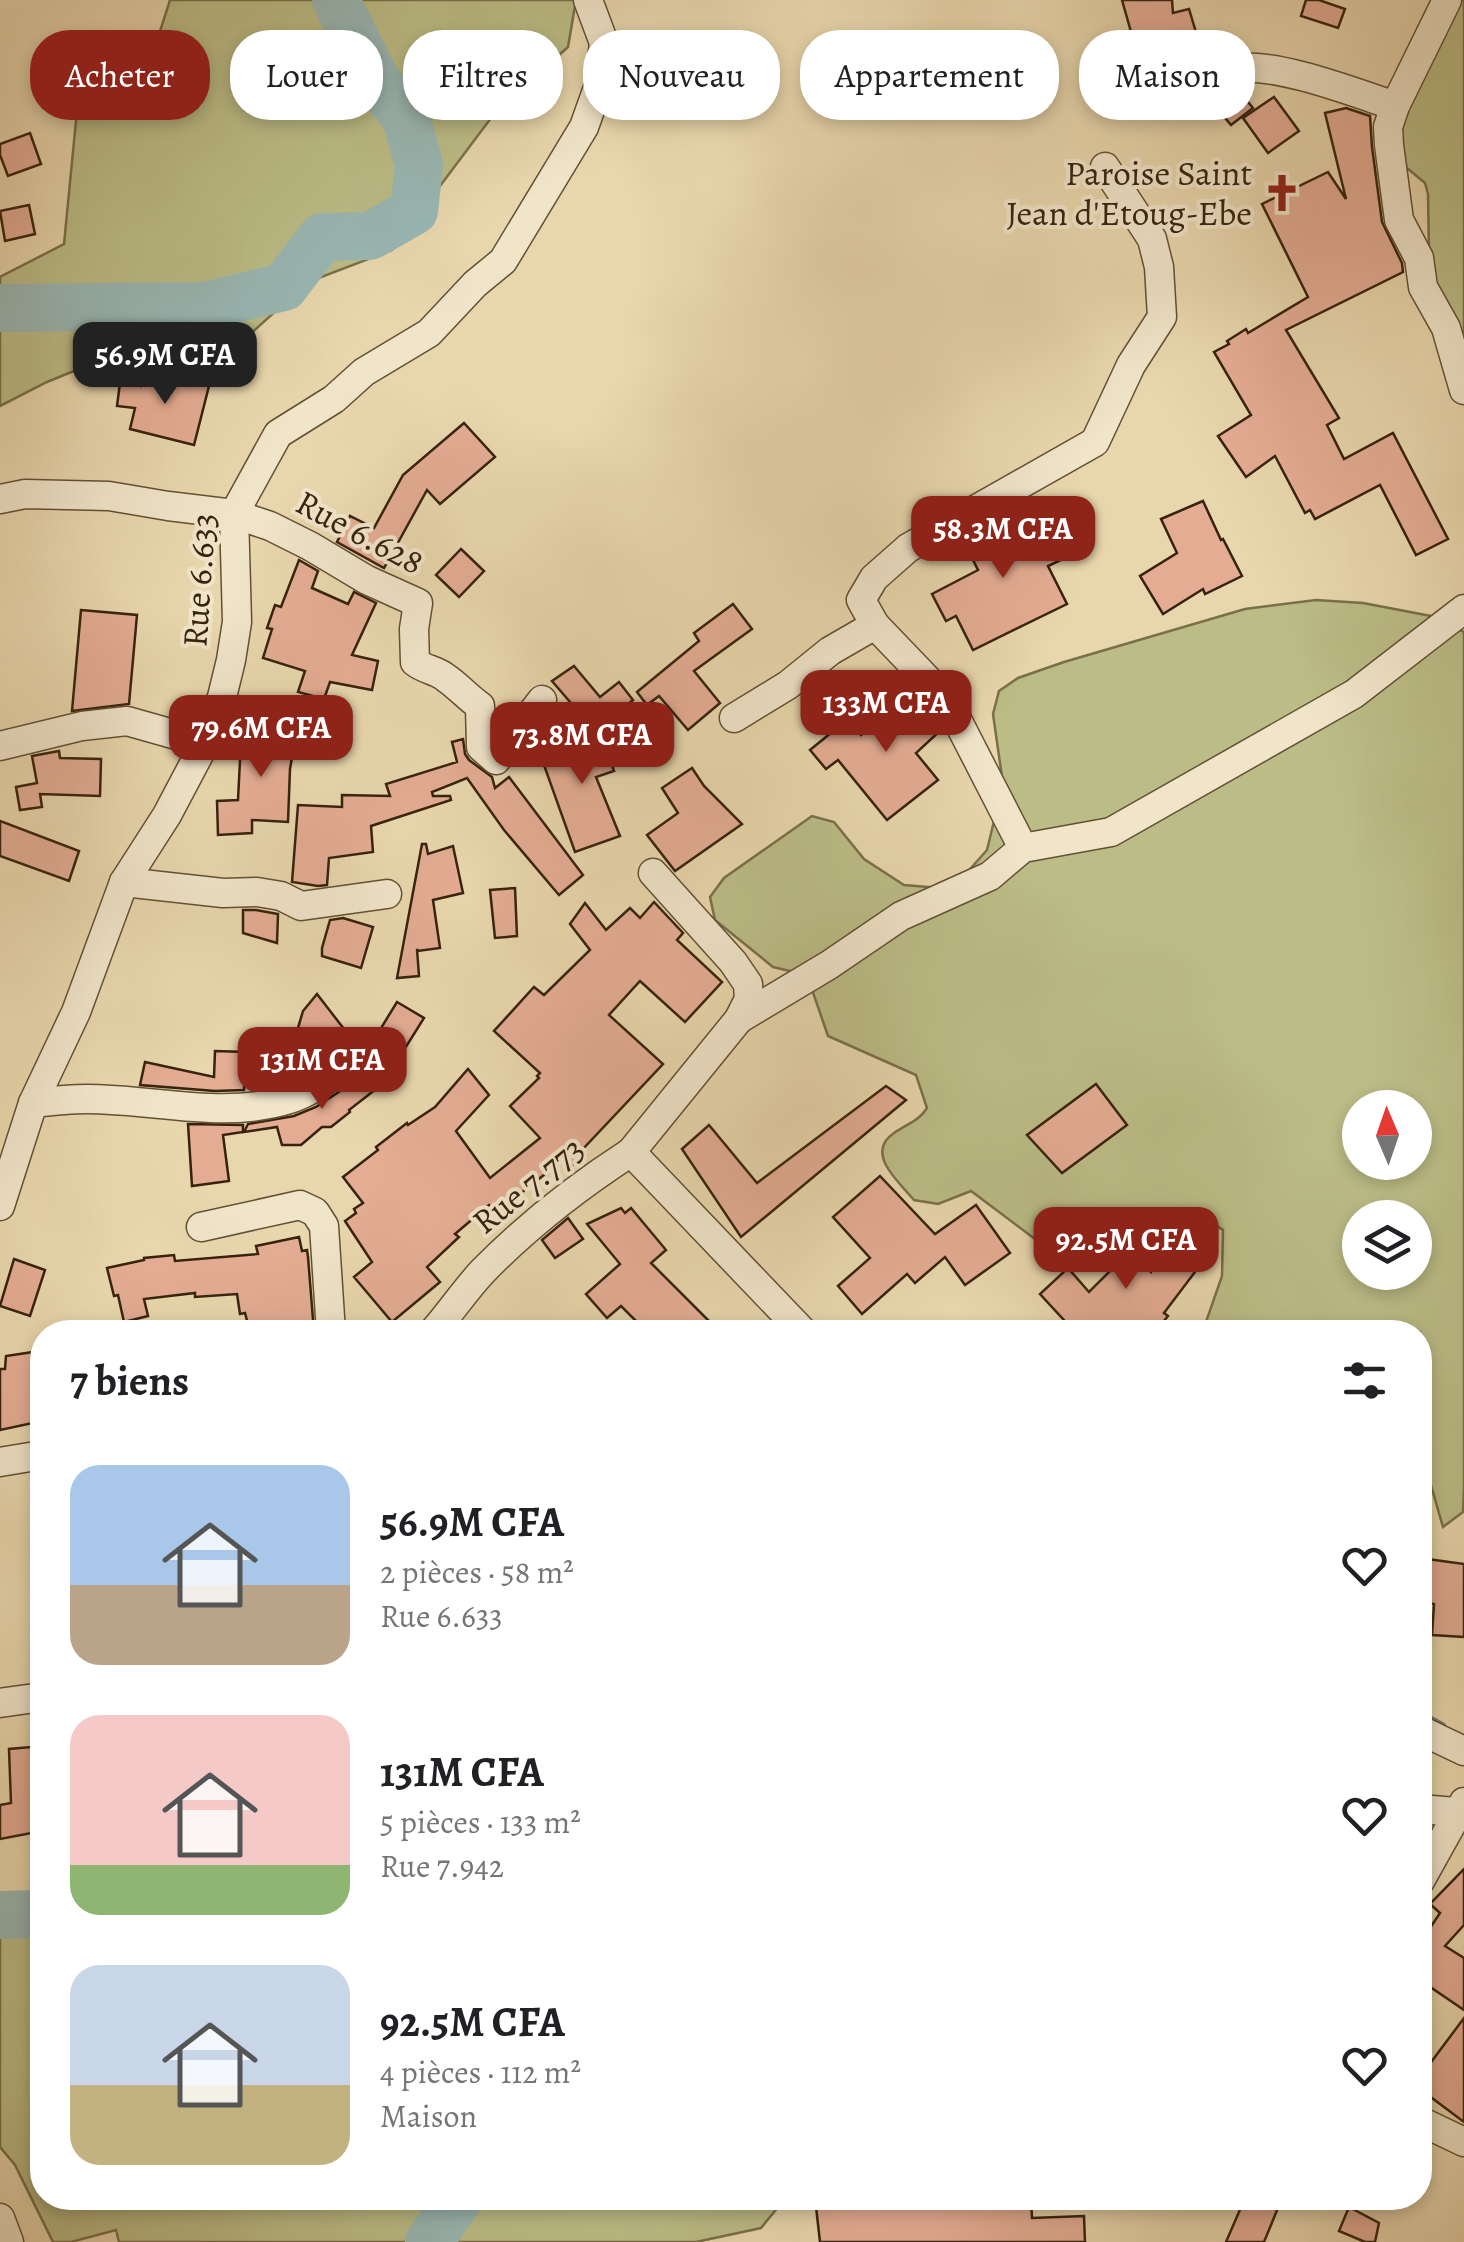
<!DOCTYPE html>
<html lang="fr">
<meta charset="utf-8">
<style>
body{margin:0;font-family:Alegreya,serif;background:#f6f6f6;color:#202124;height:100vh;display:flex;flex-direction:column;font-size:38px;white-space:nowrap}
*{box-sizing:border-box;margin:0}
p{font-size:32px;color:#757577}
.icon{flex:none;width:55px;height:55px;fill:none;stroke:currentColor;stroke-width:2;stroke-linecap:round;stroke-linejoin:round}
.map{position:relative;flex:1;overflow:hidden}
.sheet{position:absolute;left:30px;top:1320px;width:1402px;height:890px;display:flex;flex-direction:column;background:#fff;border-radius:40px;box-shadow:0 5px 15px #0003}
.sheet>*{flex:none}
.guide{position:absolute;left:30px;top:30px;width:1405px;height:90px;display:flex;gap:20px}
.needle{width:65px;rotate:358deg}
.tools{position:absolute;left:1342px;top:1090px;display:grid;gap:20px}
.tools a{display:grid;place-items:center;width:90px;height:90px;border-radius:50%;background:#fff;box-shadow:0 5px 15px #0003;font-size:50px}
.price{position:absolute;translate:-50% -85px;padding:0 22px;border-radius:20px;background:#8f2418;color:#fff;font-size:32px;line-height:65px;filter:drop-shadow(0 2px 5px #0008)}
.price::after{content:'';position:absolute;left:50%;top:60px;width:30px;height:22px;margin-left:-15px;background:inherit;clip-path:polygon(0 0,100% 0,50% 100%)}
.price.active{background:#222;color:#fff}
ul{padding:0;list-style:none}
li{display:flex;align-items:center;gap:30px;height:250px;padding:0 40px}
li span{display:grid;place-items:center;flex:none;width:280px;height:200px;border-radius:30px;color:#555}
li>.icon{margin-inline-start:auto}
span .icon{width:120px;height:120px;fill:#fffc;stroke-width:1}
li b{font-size:42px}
h2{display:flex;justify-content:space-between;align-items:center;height:120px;padding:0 40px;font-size:42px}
.pill{padding:0 35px;border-radius:40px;background:#fff;box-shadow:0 5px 15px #0003;font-size:35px;line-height:90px}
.pill.active{background:#8f2418;color:#fff}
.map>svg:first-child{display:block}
.green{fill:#bbbc86;stroke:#79704a;stroke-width:2.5;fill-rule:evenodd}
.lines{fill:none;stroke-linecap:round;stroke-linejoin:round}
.stream{stroke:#727c71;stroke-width:8}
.river{stroke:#99b7b3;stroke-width:48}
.building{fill:#e3ac93;stroke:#37230d;stroke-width:2.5}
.minor-casing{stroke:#635035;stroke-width:31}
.minor{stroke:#f0e4c9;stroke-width:28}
.labels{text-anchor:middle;stroke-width:8;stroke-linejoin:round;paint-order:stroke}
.poi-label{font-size:35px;fill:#37230d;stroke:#f0e4c9;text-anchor:end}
.street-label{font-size:35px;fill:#37230d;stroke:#f0e4c9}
</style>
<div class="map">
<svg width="1464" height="2242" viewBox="0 0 1464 2242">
<rect width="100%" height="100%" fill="#e8d6ac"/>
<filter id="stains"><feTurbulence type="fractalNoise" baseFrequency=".002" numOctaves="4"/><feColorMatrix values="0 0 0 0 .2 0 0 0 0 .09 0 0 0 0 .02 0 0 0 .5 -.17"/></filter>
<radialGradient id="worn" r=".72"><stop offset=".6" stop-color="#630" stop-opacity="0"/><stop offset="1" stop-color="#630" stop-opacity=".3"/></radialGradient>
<g class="green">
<polygon points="170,0 576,0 568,47 497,110 392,250 308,282 237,346 130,348 47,382 0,406 0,277 64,244 79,90 156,44"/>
<polygon points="1455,0 1464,0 1464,358 1430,310 1428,194 1425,183 1390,154 1395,94"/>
<path d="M1316,600L1363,603L1431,616L1464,632V1488L1463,1512L1443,1527L1423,1458L1420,1456V1332H1192L1206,1322L1222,1276L1223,1230C1217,1226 1210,1220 1203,1216C1160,1196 1101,1229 1063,1248L1039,1242L971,1191L938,1204L914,1200C899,1182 864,1153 894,1133C907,1124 919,1121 927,1108L916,1075L828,1036L807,975L773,967L715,920L710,897L724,878L812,816L834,822L864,859L904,885L940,888L963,877L987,850L1003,784L993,714L999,691L1018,678L1064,662L1245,609ZM1360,1108H1415V1162H1360ZM1360,1218H1415V1272H1360Z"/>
<polygon points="0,1900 42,1901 42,2198 782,2198 783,2201 761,2228 696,2242 119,2242 116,2230 71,2242 53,2242 15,2165 0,2147"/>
</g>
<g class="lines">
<polyline class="stream" points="1420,1714 1442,1726"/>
<g class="river">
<polyline points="0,308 205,306 284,287 322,237 370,236 414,211 419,165 406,118 376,80 336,0"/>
<polyline points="0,1915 42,1914"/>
<polyline points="429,2242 459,2198"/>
</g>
</g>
<g class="building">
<polygon points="1122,0 1172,0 1173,13 1189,9 1204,59 1184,68 1144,78"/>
<polygon points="1306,0 1319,0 1345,9 1338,28 1301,16"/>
<polygon points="1235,86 1253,108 1231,125 1207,96"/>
<polygon points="1274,97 1299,131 1268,153 1243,118"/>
<polygon points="1346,108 1370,116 1372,147 1382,222 1402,263 1403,272 1286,330 1339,418 1327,425 1344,459 1393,433 1448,539 1416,555 1380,485 1315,519 1310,510 1305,513 1275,456 1246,477 1218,436 1251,415 1214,352 1229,344 1227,341 1246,329 1248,333 1308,297 1262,204 1328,172 1346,199 1325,113"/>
<polygon points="30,133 41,164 8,176 0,155 0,144"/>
<polygon points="29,205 35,234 5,241 0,211"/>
<polygon points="145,371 209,386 194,445 130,429 135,408 117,406 120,383 141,386"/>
<polygon points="464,423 495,457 440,504 427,490 384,568 337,542 350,516 374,528 403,475"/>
<polygon points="1203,501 1221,540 1223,539 1242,576 1205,594 1203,589 1163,614 1140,576 1177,553 1161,519"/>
<polygon points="1016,507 1035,542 1048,535 1061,560 1048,566 1067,604 973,650 956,616 946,621 932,594 978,570 962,538"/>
<polygon points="461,549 484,571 459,597 436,575"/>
<polygon points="299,560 318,571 312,588 348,604 354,592 376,603 352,655 378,661 372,690 330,682 324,699 298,692 305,671 263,658 272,629 267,628 275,605 281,607"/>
<polygon points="733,604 752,629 694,671 720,703 688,730 659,696 647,705 637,692 699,641 694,633"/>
<polygon points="81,610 137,615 129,704 72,711"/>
<polygon points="574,666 600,697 619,682 633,700 595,731 552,681"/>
<polygon points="914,693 936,717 942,729 916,753 938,780 887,820 838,760 826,769 810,750 848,719 861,735"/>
<polygon points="253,721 297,728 290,769 288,822 252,820 252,833 218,835 217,801 238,800 240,760"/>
<polygon points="604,728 613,754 609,756 614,771 596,777 620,836 575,852 539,751"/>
<polygon points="463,739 465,754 469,760 492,777 495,788 509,777 583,875 559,895 504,830 467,778 432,792 433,796 450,796 451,800 371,826 373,852 329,858 327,885 318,886 292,882 298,805 342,807 342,795 390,796 386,784 457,762 452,742"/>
<polygon points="59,751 60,758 101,759 100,796 40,794 42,807 20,810 16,787 37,783 32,756"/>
<polygon points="692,768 704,786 742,824 675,871 647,835 678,813 662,788"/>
<polygon points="0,821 79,851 69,881 0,856"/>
<polygon points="422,844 426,844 428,854 453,846 463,893 433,900 440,948 418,951 417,949 419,976 397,978"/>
<polygon points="515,888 517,936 495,938 490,890"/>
<polygon points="654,902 683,933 677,940 722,982 685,1022 640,981 609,1015 663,1064 582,1150 586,1155 570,1167 564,1159 511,1201 517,1209 501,1221 489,1205 455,1234 459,1237 427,1267 440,1282 392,1322 354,1277 372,1262 345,1221 356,1213 354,1209 363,1203 343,1177 378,1150 376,1147 407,1123 408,1125 435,1107 468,1069 489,1095 456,1131 490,1178 540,1138 510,1106 539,1078 537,1076 540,1073 494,1031 534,987 544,995 590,950 570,924 585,903 606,930 630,908 640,918"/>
<polygon points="243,910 256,910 278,914 277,943 243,933"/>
<polygon points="343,918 373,927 361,968 322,956 322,948 330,920"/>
<polygon points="317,994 354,1042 300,1076 282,1083 295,1040 300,1030 298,1028 303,1011"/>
<polygon points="397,1002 424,1018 404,1050 378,1033"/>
<polygon points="215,1051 246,1052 244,1090 215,1091 140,1085 145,1062 214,1077"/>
<polygon points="373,1066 385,1082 349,1110 350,1112 331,1127 322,1127 301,1145 282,1145 277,1127 244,1132 248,1124 294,1116 316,1107 366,1074"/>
<polygon points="1096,1084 1127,1125 1062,1173 1027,1135"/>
<polygon points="886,1086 906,1100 741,1237 682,1149 709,1125 757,1183"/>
<polygon points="188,1124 243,1125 243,1132 223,1135 229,1181 192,1186"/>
<polygon points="880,1176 935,1234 976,1205 1010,1253 965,1285 945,1257 915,1283 907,1274 862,1314 838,1286 870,1258 833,1217"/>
<polygon points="621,1208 625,1213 631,1208 666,1250 651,1263 720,1332 647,1332 621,1306 607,1318 586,1294 620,1264 587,1224"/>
<polygon points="568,1218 583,1239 555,1258 542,1240"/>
<polygon points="1181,1234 1195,1244 1204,1260 1164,1313 1168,1316 1155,1332 1149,1332 1138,1324 1128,1332 1075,1332 1040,1294 1068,1268 1089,1292 1131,1250 1151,1272"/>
<polygon points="299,1237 302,1251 307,1250 308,1257 314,1332 250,1332 245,1313 240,1314 237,1294 195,1297 195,1293 144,1299 148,1316 124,1322 118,1295 114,1296 107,1268 144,1260 144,1258 174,1255 175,1261 258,1254 256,1246"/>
<polygon points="14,1259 45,1270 30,1316 0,1306"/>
<polygon points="33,1352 42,1397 42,1421 0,1430 0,1369 5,1369 6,1356"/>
<polygon points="1420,1558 1464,1564 1464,1637 1432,1635 1434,1604 1420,1602"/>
<polygon points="31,1747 42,1831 0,1839 0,1805 11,1803 9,1749"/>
<polygon points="1464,1869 1464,1925 1445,1946 1464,1958 1464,2010 1420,1980 1420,1943 1440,1913 1430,1904"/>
<polygon points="1464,2018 1464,2122 1420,2089 1420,2077"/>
<polygon points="815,2198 1031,2198 1032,2218 1084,2216 1085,2242 820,2242"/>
<polygon points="1245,2198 1282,2198 1264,2242 1226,2242"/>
<polygon points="1349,2207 1379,2223 1375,2242 1365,2242 1339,2231"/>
</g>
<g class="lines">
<g class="minor-casing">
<g id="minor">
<polyline points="1447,0 1395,106 1388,127 1389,145 1399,220 1419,258 1423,287 1446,328 1464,390"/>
<path d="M1156,101C1181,90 1209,72 1236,68C1278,63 1353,92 1395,106"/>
<path d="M0,499L25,494L109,496L168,506L234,514L270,526L310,546L367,580L418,603L414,629L415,662C425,670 437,670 446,678C458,686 467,697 480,706L481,747L496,760L542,700"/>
<polyline points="875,625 861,600 874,578 908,548 1095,442 1131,365 1162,317 1159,267 1152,239 1105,167"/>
<polyline points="734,718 788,685 830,651 875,625 947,700 1023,848"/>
<polyline points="0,746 82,726 127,721 205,743"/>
<polyline points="124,882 223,893 257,892 281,896 301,906 387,894"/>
<polyline points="739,1019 829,965 901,916 990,876 1023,848 1111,832 1354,694 1464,609"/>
<path d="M33,1103C51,1101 69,1099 87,1099C155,1099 223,1120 290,1099C315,1091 335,1072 357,1059"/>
<polyline points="631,1152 739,1019 749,999 748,984 733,962 653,873"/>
<polyline points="0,1206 33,1103 76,1012 124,882 167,815 205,743 222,697 231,660 237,622 234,514 278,434 334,399 364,372 429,333 475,284 503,261 584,127 599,85 604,43 588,0"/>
<polyline points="201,1227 300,1205 315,1212 324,1226 331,1332"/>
<path d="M433,1332C450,1313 465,1290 483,1271C528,1225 577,1187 631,1152L803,1332"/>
<polyline points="0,1462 42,1455"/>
<polyline points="0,1703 42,1697"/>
<polyline points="1420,1730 1464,1751"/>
<polyline points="1420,1809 1456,1812"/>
<polyline points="1420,1881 1464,1802"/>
<polyline points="1420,2121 1464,2142"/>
<polyline points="0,2218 9,2242"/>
</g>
</g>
<use href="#minor" class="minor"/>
</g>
<defs>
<g id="church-bare" transform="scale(3)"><path d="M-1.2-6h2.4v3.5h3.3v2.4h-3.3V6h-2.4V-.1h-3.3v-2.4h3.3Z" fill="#8f2418" stroke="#f0e4c9" stroke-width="2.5" paint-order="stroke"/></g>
</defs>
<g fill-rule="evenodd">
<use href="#church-bare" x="1282" y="193"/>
</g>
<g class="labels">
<g class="poi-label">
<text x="1252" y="185">Paroise Saint<tspan x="1252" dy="40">Jean d'Etoug-Ebe</tspan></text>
</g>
<g class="street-label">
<text transform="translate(360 532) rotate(28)" y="12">Rue 6.628</text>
<text transform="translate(199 580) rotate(-86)" y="12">Rue 6.633</text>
<text transform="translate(528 1185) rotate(-39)" y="12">Rue 7.773</text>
</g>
</g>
<rect width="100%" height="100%" filter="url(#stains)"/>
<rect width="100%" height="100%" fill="url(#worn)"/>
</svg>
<div class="tools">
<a><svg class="needle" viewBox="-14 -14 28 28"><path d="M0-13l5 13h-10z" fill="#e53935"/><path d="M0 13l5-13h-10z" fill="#757577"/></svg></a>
<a><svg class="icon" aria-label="layers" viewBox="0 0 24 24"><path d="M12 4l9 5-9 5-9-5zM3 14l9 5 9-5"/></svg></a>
</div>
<b class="price active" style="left:165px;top:407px">56.9M CFA</b>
<b class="price" style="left:1003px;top:581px">58.3M CFA</b>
<b class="price" style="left:886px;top:755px">133M CFA</b>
<b class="price" style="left:261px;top:780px">79.6M CFA</b>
<b class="price" style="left:582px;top:787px">73.8M CFA</b>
<b class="price" style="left:322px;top:1112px">131M CFA</b>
<b class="price" style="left:1126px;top:1292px">92.5M CFA</b>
<div class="guide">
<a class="pill active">Acheter</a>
<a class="pill">Louer</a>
<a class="pill">Filtres</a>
<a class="pill">Nouveau</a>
<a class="pill">Appartement</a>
<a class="pill">Maison</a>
</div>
<section class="sheet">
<h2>7 biens<svg class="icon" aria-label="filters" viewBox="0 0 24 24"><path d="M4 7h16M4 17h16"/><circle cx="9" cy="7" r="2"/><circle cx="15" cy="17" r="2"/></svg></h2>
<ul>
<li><span style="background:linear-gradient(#a9c7e8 60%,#b9a48a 0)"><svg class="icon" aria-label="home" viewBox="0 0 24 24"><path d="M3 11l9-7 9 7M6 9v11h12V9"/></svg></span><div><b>56.9M CFA</b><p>2 pièces · 58 m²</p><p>Rue 6.633</p></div><svg class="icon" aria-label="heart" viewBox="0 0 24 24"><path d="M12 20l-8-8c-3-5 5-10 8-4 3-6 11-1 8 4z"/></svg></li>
<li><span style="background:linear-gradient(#f6c9c9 75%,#8fb573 0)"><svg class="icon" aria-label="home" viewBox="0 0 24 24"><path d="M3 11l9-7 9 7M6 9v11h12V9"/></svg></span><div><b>131M CFA</b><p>5 pièces · 133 m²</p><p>Rue 7.942</p></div><svg class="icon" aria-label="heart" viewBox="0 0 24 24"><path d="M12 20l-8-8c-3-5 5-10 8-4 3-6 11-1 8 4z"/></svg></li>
<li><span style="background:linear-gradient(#c9d6e8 60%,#c2b280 0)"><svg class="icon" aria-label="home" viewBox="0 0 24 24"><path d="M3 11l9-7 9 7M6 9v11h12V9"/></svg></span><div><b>92.5M CFA</b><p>4 pièces · 112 m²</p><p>Maison</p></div><svg class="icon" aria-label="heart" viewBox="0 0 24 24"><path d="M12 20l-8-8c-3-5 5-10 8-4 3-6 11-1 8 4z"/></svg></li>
</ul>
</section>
</div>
